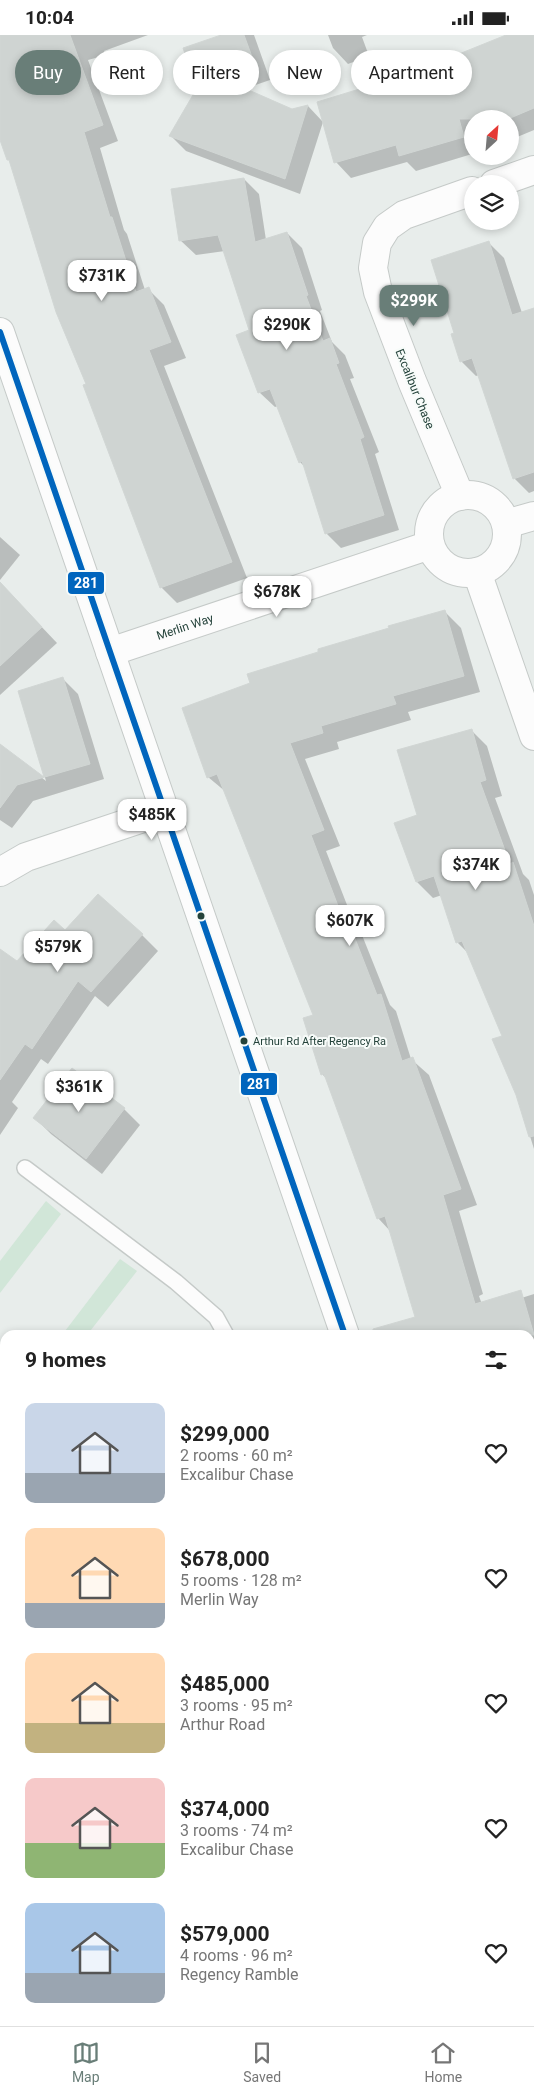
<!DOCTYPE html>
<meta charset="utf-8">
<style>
body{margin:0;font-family:Roboto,sans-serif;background:#f2f2f2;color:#222;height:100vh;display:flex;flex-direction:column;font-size:19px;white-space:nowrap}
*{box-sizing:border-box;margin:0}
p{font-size:16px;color:#767676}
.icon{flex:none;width:28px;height:28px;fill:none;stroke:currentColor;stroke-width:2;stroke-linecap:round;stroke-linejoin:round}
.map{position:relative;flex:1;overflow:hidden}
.side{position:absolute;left:0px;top:1295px;width:535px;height:696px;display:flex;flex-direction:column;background:#fff;border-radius:15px 15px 0 0;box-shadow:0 2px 8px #0003}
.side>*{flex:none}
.hud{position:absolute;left:15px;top:15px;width:505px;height:45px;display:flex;gap:10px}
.needle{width:32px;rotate:26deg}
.tools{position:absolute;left:464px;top:75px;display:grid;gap:10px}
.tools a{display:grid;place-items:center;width:55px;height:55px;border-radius:50%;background:#fff;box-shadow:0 2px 8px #0003;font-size:25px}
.price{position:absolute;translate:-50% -42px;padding:0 11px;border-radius:10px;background:#fff;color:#222;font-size:16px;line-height:32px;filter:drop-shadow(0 1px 2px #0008)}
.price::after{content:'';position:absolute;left:50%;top:30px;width:15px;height:11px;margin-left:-8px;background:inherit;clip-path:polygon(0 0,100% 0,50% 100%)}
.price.current{background:#697e78;color:#fff}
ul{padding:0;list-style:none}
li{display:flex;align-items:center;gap:15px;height:125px;padding:0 25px}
li span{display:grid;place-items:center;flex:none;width:140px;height:100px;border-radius:10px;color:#555}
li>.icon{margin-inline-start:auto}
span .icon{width:60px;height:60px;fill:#fffc;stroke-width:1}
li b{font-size:21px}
h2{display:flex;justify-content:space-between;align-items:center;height:60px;padding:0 25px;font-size:21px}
.pill{padding:0 18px;border-radius:22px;background:#fff;box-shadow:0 2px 8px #0003;font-size:18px;line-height:45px}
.pill.current{background:#697e78;color:#fff}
.status{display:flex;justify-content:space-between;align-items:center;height:35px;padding:0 25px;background:#fff;direction:ltr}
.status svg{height:14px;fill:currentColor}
.tabs{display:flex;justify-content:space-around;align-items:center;height:70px;border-top:1px solid #e0e0e0;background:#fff;font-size:14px;color:#767676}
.tabs a{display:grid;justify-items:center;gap:2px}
.tabs .current{color:#697e78}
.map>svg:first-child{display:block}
.green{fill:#d1e6d8}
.shadow{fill:#0003}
.building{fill:#cfd4d2;stroke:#d1d6d4}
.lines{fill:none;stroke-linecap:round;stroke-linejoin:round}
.lane-casing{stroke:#c5cac8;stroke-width:18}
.street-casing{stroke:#c5cac8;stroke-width:30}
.path{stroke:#c3ccca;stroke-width:3;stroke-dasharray:2.5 4;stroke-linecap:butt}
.lane{stroke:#fcfcfc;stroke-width:15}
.street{stroke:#fcfcfc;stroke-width:28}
.bus-1-casing{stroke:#f7fbf9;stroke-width:10}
.bus-1{stroke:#0065bd;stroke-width:6}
.bus-dot{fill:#24423a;stroke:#f7fbf9;stroke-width:2}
.labels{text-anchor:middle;stroke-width:4;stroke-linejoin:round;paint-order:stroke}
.bus-label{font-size:11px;fill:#24423a;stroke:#f7fbf9;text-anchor:start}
.street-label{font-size:12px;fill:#24423a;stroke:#f7fbf9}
.line-badge{stroke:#f7fbf9;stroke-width:2}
.badge-label{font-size:14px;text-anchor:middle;font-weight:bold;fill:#fff}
</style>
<div class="status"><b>10:04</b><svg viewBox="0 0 49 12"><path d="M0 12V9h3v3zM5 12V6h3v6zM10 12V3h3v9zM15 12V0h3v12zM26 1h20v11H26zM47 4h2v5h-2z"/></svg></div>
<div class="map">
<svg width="534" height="1991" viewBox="0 0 534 1991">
<rect width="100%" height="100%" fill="#e8edeb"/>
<g class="green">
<polygon points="46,1166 61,1179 0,1258 0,1226"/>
<polygon points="120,1224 137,1236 87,1300 62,1300"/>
<polygon points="5,1374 5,1406 0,1413 0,1380"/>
<polygon points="5,1682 5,1815 0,1811 0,1688"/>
</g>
<g class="shadow">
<polygon points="0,0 148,0 104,16 106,20 88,25 118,106 100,113 124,195 127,199 145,255 148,254 164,270 186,323 164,331 247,543 177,568 161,552 88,350 11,127 0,101"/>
<polygon points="220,0 254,0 270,45 244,54 292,76 308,71 323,87 300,159 186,116 170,100 199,53"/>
<polygon points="328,0 367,0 362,2 369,21 348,29 333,13"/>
<polygon points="509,0 534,0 534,95 510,105 510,84 472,84 472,119 416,136 407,127 351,143 336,127 452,27"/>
<polygon points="244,144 259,159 266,205 287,198 302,213 322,275 320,276 332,307 345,320 354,343 350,344 379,417 375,419 399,495 341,513 326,498 306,433 300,427 278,371 275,372 259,357 250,296 225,216 196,220 180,205"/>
<polygon points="489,208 504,223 522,278 534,274 534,456 529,458 514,443 479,340 476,341 461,326 456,299"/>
<polygon points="0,502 20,520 0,545"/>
<polygon points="0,548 57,608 0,660"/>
<polygon points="444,576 461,593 480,657 408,677 411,685 337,707 339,714 305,724 340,811 326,816 356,893 362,900 390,970 396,976 411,1024 429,1040 477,1170 459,1176 483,1259 479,1261 484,1275 534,1259 534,1353 530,1354 530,1300 395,1300 416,1282 391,1197 378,1183 327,1044 322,1039 314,981 226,757 208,742"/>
<polygon points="63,644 78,659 104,744 33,766 12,793 0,785 0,710 46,746 19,657"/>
<polygon points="471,695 487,711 502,761 495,763 523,839 529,845 534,860 534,1114 517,1059 503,1001 470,920 457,907 442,860 433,863 417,847 396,789 418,781"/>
<polygon points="65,897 142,900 158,916 108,972 95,961 48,1029 41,1024 12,1067 18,1073 0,1100 0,920 17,927"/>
<polygon points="124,1074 140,1090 102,1139 51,1099 35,1083"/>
<polygon points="530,1472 534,1476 534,1530 530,1526"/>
</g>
<g class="building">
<polygon points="0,0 70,0 103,90 84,97 110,182 112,182 136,257 149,252 171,307 149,315 232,527 160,553 83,350 86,349 56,277 9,125 7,125 0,105"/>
<polygon points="221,0 244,0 255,30 219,42 292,74 308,70 285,144 169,101 197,53 183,13"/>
<polygon points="506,0 534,0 534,73 508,84 459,84 464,102 399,121 396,110 334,128 317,67 451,26 449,23"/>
<polygon points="244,143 255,207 287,197 308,260 306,261 323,306 330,303 339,328 336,329 364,402 360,404 384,480 325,499 302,426 299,428 270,354 258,358 236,300 249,295 218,200 179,206 171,154"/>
<polygon points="489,206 512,280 534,273 534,437 513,444 472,323 460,327 451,299 454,298 431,225"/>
<polygon points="0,547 42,592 0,631"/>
<polygon points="445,575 464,641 393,661 396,669 321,691 323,698 290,708 324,795 311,800 343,884 347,883 377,960 381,959 402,1026 413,1022 461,1154 443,1160 475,1269 521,1255 534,1300 373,1300 373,1294 415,1282 385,1181 377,1184 324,1039 321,1040 303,983 313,980 217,739 207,743 182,673 250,648 247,639 318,617 318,614 389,593 388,591"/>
<polygon points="63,642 90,729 17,750 0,773 0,709 44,742 18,656"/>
<polygon points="472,694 486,745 480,747 510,829 513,827 534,891 534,1101 529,1102 516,1060 492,1004 502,1001 462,906 456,908 434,841 416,847 394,788 417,780 397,715"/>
<polygon points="98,859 143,899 91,957 78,946 32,1014 25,1009 0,1045 0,914 17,926 54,885 65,895"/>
<polygon points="72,1033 125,1073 86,1124 33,1083"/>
</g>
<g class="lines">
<g class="lane-casing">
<g id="lane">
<polyline points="25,1133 176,1247 216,1282 226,1300"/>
<polyline points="530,1731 534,1735"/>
<polyline points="332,1986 338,1991"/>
</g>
</g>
<g class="street-casing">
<g id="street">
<polyline points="494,149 534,135"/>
<polyline points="0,297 345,1300"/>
<circle cx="468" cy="499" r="39"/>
<polyline points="460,461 412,346 378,257 373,233 377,208 387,192 404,180 472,156"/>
<polyline points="506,489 534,481"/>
<polyline points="477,537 534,701"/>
<path id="s1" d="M110,617L430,510"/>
<polyline points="0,837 26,822 164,776"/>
<polyline points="530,1396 534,1395"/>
<polyline points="0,1986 5,1980"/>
</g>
</g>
<g class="path">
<polyline points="530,1761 534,1764"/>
<polyline points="380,1986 386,1991"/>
</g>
<use href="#lane" class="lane"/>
<use href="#street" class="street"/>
<g class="bus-1-casing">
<polyline id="bus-1" points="0,297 345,1300"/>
</g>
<use href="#bus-1" class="bus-1"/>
</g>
<g class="bus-dot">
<circle cx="201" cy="881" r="4.5"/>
<circle cx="244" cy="1006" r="4.5"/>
</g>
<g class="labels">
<g class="bus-label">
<text x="253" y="1010">Arthur Rd After Regency Ra</text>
</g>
<g class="street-label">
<text transform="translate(415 354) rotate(68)" y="4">Excalibur Chase</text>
<text dy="4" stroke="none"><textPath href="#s1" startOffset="79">Merlin Way</textPath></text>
</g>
</g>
<g class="line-badge">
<rect x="67" y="536" width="38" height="24" rx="5" fill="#0065bd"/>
<rect x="240" y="1037" width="38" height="24" rx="5" fill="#0065bd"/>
</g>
<g class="badge-label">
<text x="86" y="553">281</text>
<text x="259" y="1054">281</text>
</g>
</svg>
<div class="tools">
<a><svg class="needle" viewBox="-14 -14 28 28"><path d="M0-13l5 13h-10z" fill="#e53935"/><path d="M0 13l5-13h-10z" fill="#767676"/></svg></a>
<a><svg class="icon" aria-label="layers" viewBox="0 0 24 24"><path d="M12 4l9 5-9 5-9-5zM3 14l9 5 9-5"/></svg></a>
</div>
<b class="price" style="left:102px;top:267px">$731K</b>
<b class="price current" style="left:414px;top:292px">$299K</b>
<b class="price" style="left:287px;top:316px">$290K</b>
<b class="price" style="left:277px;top:583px">$678K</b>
<b class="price" style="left:152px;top:806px">$485K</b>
<b class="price" style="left:476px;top:856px">$374K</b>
<b class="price" style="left:350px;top:912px">$607K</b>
<b class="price" style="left:58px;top:938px">$579K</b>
<b class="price" style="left:79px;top:1078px">$361K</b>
<div class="hud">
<a class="pill current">Buy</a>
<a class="pill">Rent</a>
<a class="pill">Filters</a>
<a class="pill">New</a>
<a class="pill">Apartment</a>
</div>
<section class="side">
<h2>9 homes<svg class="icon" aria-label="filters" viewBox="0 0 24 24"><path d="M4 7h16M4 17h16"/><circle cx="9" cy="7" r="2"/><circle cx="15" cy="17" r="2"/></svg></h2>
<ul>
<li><span style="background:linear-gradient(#c9d6e8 70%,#9aa5b1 0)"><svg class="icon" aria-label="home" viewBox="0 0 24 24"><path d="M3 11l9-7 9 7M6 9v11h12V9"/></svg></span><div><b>$299,000</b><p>2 rooms · 60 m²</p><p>Excalibur Chase</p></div><svg class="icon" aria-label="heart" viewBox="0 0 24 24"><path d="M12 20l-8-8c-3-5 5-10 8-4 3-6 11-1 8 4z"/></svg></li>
<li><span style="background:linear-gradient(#ffd9b3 75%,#9aa5b1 0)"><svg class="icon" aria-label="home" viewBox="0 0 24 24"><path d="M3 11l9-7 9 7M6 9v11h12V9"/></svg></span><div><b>$678,000</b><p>5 rooms · 128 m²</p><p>Merlin Way</p></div><svg class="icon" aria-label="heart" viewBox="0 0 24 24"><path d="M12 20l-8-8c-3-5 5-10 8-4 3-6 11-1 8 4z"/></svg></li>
<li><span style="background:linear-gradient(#ffd9b3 70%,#c2b280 0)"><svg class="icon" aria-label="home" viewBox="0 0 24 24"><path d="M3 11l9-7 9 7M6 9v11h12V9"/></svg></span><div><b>$485,000</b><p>3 rooms · 95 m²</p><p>Arthur Road</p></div><svg class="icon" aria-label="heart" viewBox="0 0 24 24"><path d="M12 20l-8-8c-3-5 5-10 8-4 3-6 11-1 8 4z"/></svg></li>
<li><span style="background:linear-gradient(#f6c9c9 65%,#8fb573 0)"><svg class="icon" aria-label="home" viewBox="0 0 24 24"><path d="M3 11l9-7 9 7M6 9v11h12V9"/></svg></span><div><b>$374,000</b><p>3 rooms · 74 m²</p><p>Excalibur Chase</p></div><svg class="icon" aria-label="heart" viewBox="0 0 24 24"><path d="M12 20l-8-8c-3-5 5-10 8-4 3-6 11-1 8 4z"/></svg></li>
<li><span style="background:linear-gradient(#a9c7e8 70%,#9aa5b1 0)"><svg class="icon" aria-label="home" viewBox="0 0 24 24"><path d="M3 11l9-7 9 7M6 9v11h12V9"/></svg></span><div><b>$579,000</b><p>4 rooms · 96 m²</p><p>Regency Ramble</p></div><svg class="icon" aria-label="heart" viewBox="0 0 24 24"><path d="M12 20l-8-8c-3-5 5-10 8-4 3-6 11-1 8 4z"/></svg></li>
</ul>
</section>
</div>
<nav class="tabs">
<a class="current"><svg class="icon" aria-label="map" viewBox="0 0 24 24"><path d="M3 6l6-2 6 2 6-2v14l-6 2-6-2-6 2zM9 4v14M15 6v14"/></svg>Map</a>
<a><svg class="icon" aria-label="saved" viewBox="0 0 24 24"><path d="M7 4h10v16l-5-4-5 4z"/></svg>Saved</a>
<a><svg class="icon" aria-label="home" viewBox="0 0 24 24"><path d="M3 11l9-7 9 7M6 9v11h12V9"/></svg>Home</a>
</nav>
